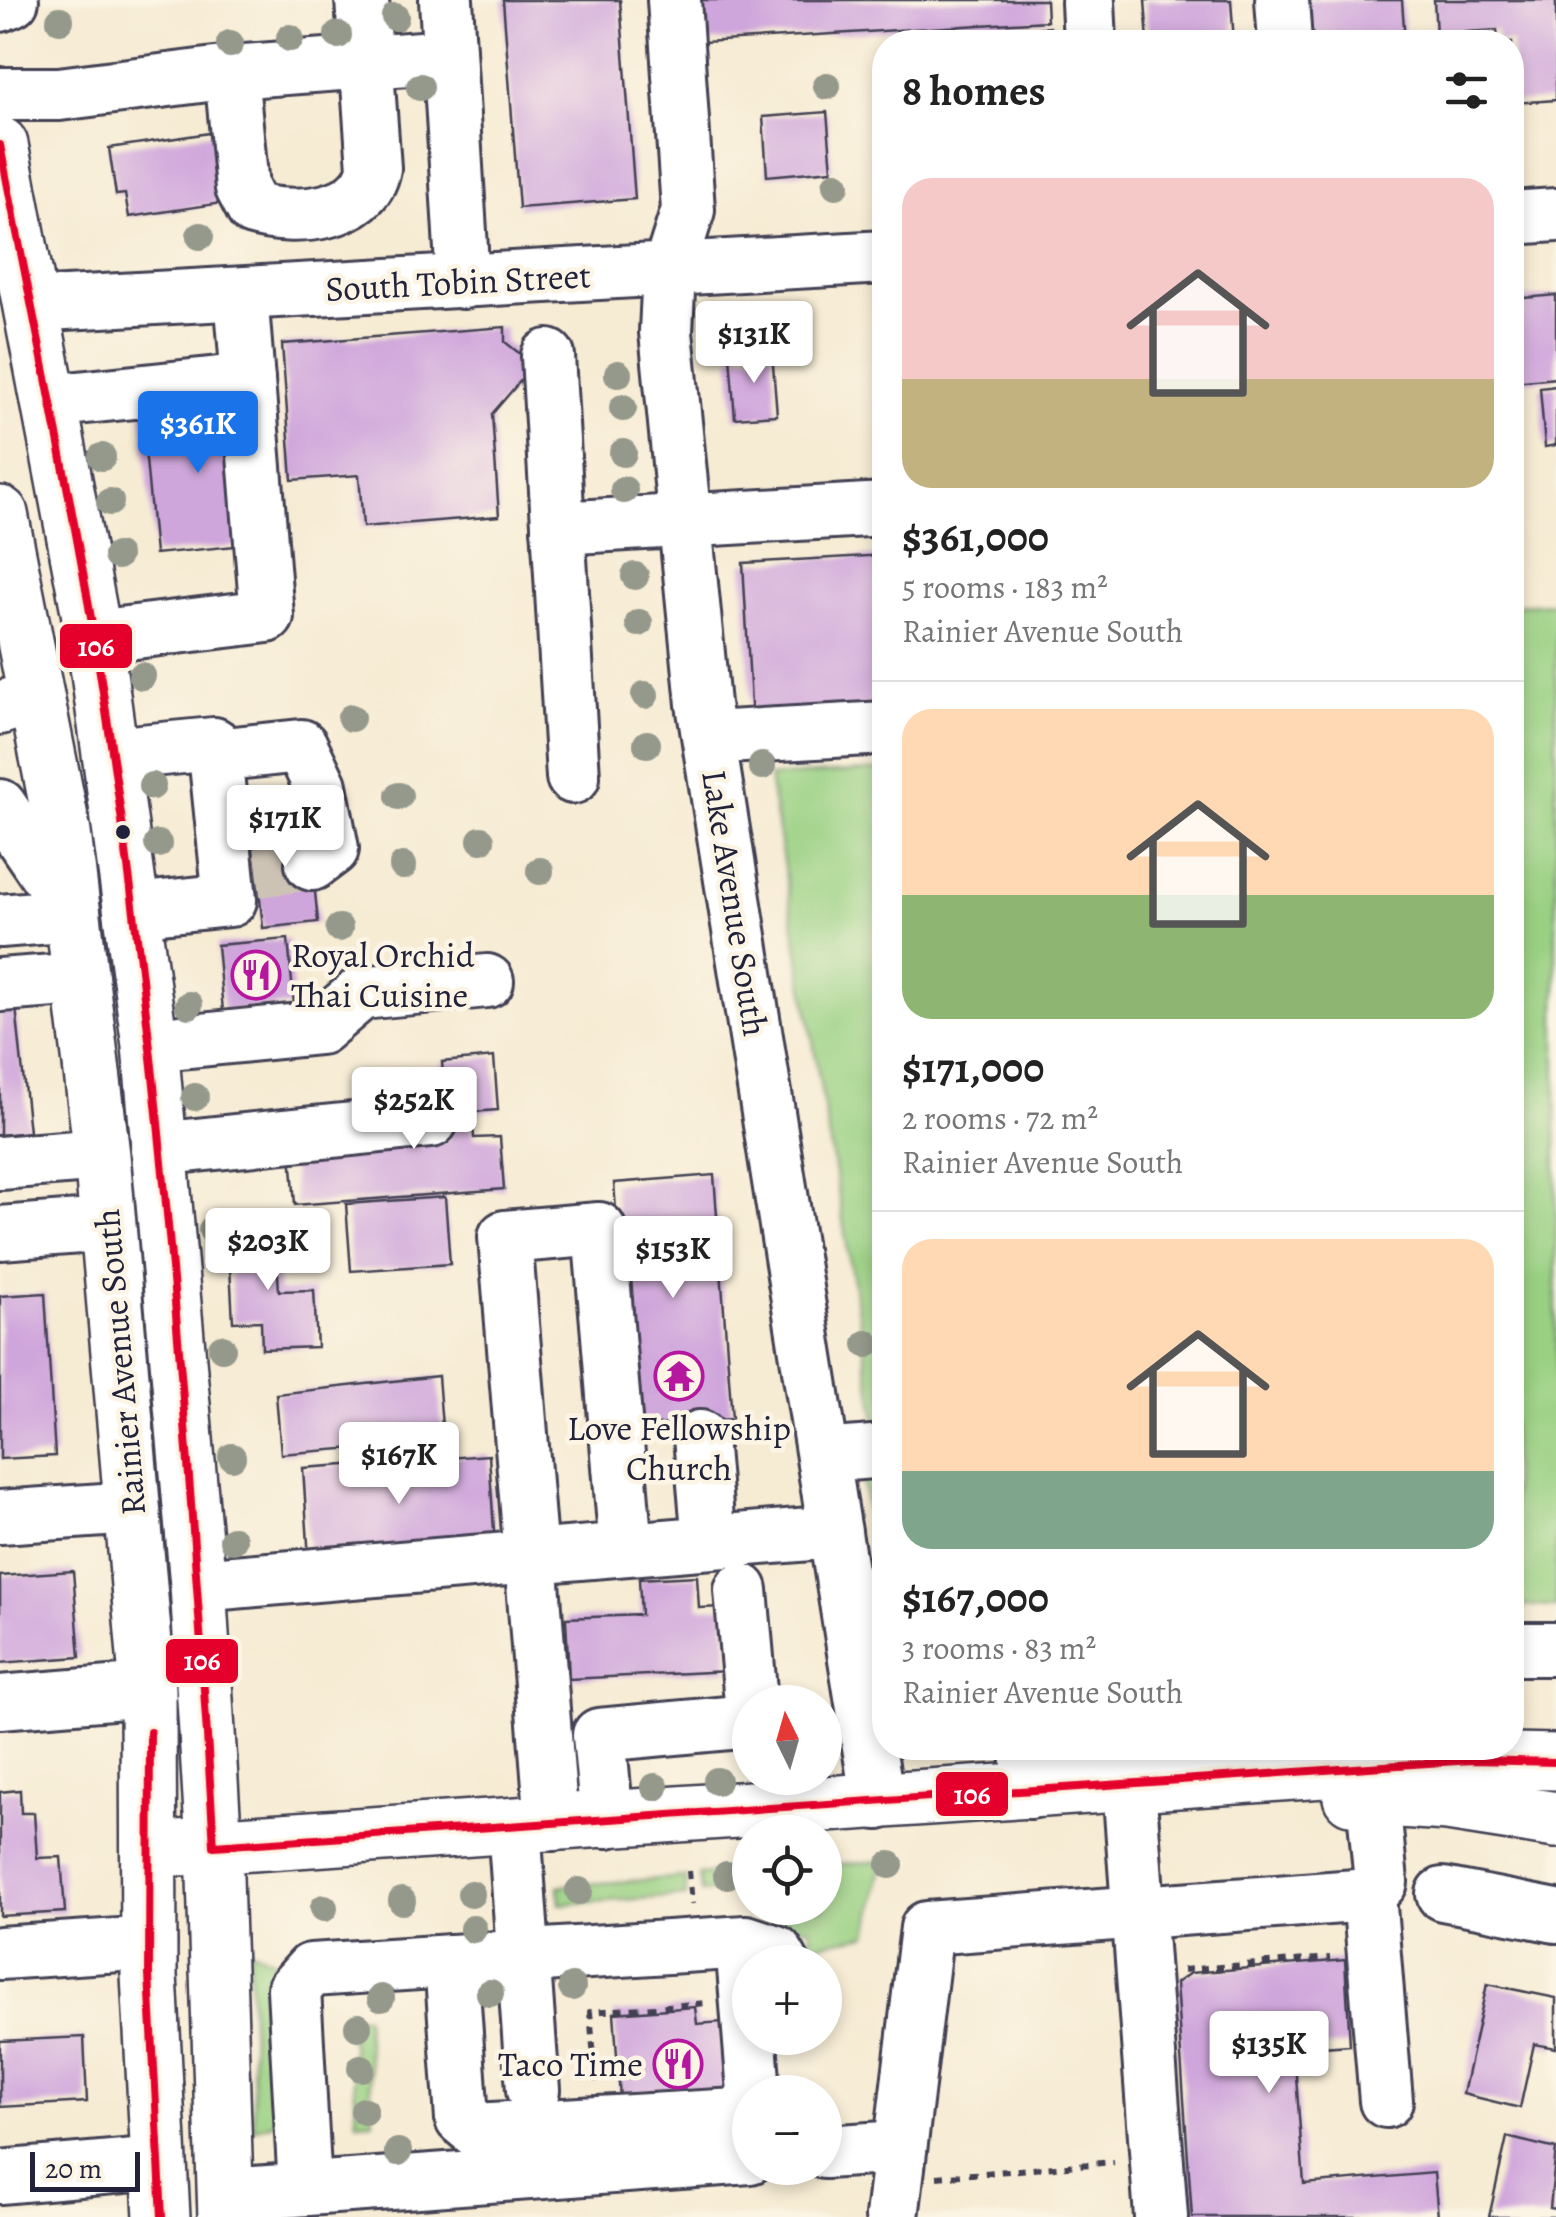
<!DOCTYPE html>
<meta charset="utf-8">
<style>
body{margin:0;font-family:Alegreya,serif;background:#f6f6f6;color:#222;height:100vh;display:flex;flex-direction:column;font-size:38px;white-space:nowrap}
*{box-sizing:border-box;margin:0}
p{font-size:32px;color:#767676}
.icon{flex:none;width:55px;height:55px;fill:none;stroke:currentColor;stroke-width:2;stroke-linecap:round;stroke-linejoin:round}
.map{position:relative;flex:1;overflow:hidden}
.drawer{position:absolute;left:872px;top:30px;width:652px;height:1730px;display:flex;flex-direction:column;background:#fff;border-radius:40px;box-shadow:0 5px 15px #0003}
.drawer>*{flex:none}
.needle{width:65px;rotate:355deg}
.fabs{position:absolute;left:732px;top:1685px;display:grid;gap:20px}
.fabs a{display:grid;place-items:center;width:110px;height:110px;border-radius:50%;background:#fff;box-shadow:0 5px 15px #0003;font-size:50px}
.scale{position:absolute;left:30px;bottom:25px;width:110px;box-sizing:border-box;padding-left:10px;border:5px solid #22223b;border-top:0;font-size:28px;line-height:35px;white-space:nowrap;color:#22223b;-webkit-text-stroke:8px #fcf5e5;paint-order:stroke}
.price{position:absolute;translate:-50% -85px;padding:0 22px;border-radius:10px;background:#fff;color:#222;font-size:32px;line-height:65px;filter:drop-shadow(0 2px 5px #0008)}
.price::after{content:'';position:absolute;left:50%;top:60px;width:30px;height:22px;margin-left:-15px;background:inherit;clip-path:polygon(0 0,100% 0,50% 100%)}
.price.current{background:#1a73e8;color:#fff}
ul{padding:0;list-style:none}
li{display:grid;align-content:center;gap:20px;height:530px;padding:0 30px}
li+li{border-top:2px solid #e0e0e0}
li span{display:grid;place-items:center;height:310px;border-radius:30px;color:#555}
li>.icon{margin-inline-start:auto}
span .icon{width:180px;height:180px;fill:#fffc;stroke-width:1}
li b{font-size:42px}
h2{display:flex;justify-content:space-between;align-items:center;height:120px;padding:0 30px;font-size:42px}
.map>svg:first-child{display:block}
.green{fill:#99d082;stroke:#5e795e;stroke-width:2.5}
.building{fill:#cfa6db}
.lines{fill:none;stroke-linecap:round;stroke-linejoin:round}
.minor-tunnel{stroke:#ccc3b5;stroke-width:52;stroke-dasharray:52 26;stroke-linecap:butt}
.minor-casing{stroke:#424052;stroke-width:58}
.major-casing{stroke:#424052;stroke-width:60}
.path{stroke:#424052;stroke-width:6;stroke-dasharray:8 8;stroke-linecap:butt}
.minor{stroke:#fff;stroke-width:52}
.major{stroke:#fff;stroke-width:55}
.bus-1-casing{stroke:#fcf5e5;stroke-width:15}
.bus-1{stroke:#e4002b;stroke-width:8}
.tree{fill:#95998b}
.bus-dot{fill:#22223b;stroke:#fcf5e5;stroke-width:4}
.labels{text-anchor:middle;stroke-width:9;stroke-linejoin:round;paint-order:stroke}
.street-label{font-size:35px;fill:#22223b;stroke:#fcf5e5}
.poi-label{font-size:35px;fill:#22223b;stroke:#fcf5e5;text-anchor:start}
.line-badge{stroke:#fcf5e5;stroke-width:4}
.badge-label{font-size:28px;text-anchor:middle;font-weight:bold;fill:#fff}
</style>
<div class="map">
<svg width="1556" height="2217" viewBox="0 0 1556 2217">
<rect width="100%" height="100%" fill="#fcf5e5"/>
<filter id="ink" filterUnits="userSpaceOnUse"><feTurbulence type="fractalNoise" baseFrequency=".01" numOctaves="2"/><feDisplacementMap in="SourceGraphic" scale="20" xChannelSelector="R" yChannelSelector="G"/><feConvolveMatrix kernelMatrix="1 2 1 2 8 2 1 2 1" color-interpolation-filters="sRGB"/></filter>
<filter id="wash" filterUnits="userSpaceOnUse"><feTurbulence type="fractalNoise" baseFrequency=".0048" numOctaves="4" result="noise"/><feDisplacementMap in="SourceGraphic" scale="40" xChannelSelector="R" yChannelSelector="G"/><feGaussianBlur stdDeviation="2.25" result="paint"/><feColorMatrix in="noise" values="0 0 0 0 0 0 0 0 0 0 0 0 0 0 0 0 0 1.4 0 .05"/><feComposite in="paint" operator="in"/></filter>
<g filter="url(#wash)">
<rect width="100%" height="100%" fill="#f6ebd3"/>
<g class="green">
<polygon points="1556,603 1556,1607 1512,1605 1512,605"/>
<polygon points="885,770 885,1431 878,1432 769,777"/>
<polygon points="885,1479 885,1616 863,1482"/>
<polygon points="883,1861 868,1935 812,1945 810,1929 760,1920 758,1908 825,1908 825,1865"/>
<polygon points="750,1871 750,1891 701,1892 699,1875"/>
<polygon points="685,1877 686,1896 560,1904 559,1886"/>
<polygon points="249,1949 288,1966 277,2113 273,2123 254,2129"/>
<polygon points="365,2016 373,2121 357,2122 349,2017"/>
</g>
<g id="blocks">
<g class="building">
<polygon points="503,0 620,0 635,199 519,208"/>
<polygon points="701,0 1046,0 1047,21 704,42"/>
<polygon points="1145,0 1231,0 1234,42 1148,42"/>
<polygon points="1303,0 1402,0 1405,42 1306,42"/>
<polygon points="1434,0 1556,0 1556,100 1512,103 1512,42 1498,42 1497,30 1436,34"/>
<polygon points="1050,27 1051,42 953,42 952,35"/>
<polygon points="827,112 832,170 767,176 763,117"/>
<polygon points="216,132 222,203 129,217 125,194 116,195 109,148"/>
<polygon points="1556,295 1556,378 1512,382 1512,299"/>
<polygon points="505,327 505,342 534,365 492,414 499,516 363,527 359,475 292,480 282,344"/>
<polygon points="772,353 777,415 735,418 730,356"/>
<polygon points="1556,386 1556,445 1545,447 1540,388"/>
<polygon points="241,398 256,544 155,554 141,408"/>
<polygon points="885,555 885,713 752,721 743,563"/>
<polygon points="307,813 318,922 263,928 252,818"/>
<polygon points="288,939 294,1005 223,1011 217,945"/>
<polygon points="16,1007 29,1132 0,1135 0,1009"/>
<polygon points="494,1057 498,1110 472,1112 474,1138 500,1137 504,1189 295,1205 291,1153 448,1140 442,1062"/>
<polygon points="714,1175 732,1419 632,1427 614,1183"/>
<polygon points="445,1197 450,1264 351,1271 346,1204"/>
<polygon points="275,1228 279,1291 314,1290 317,1347 262,1349 261,1321 233,1322 228,1230"/>
<polygon points="45,1293 55,1456 0,1459 0,1296"/>
<polygon points="438,1376 444,1452 354,1459 354,1448 281,1454 276,1394"/>
<polygon points="489,1455 495,1546 309,1559 303,1468"/>
<polygon points="73,1571 80,1657 0,1663 0,1576"/>
<polygon points="697,1576 699,1608 724,1607 728,1671 569,1679 566,1618 641,1615 639,1579"/>
<polygon points="20,1790 21,1813 34,1813 37,1858 61,1857 65,1912 0,1916 0,1792"/>
<polygon points="1345,1960 1350,2045 1294,2049 1304,2184 1434,2173 1438,2217 1192,2217 1176,1983 1190,1973"/>
<polygon points="1487,1984 1556,1998 1556,2048 1534,2044 1520,2108 1463,2094"/>
<polygon points="695,2007 697,2024 736,2021 742,2104 621,2112 614,2013"/>
<polygon points="84,2037 87,2102 0,2107 0,2041"/>
<polygon points="1507,2137 1556,2149 1550,2208 1556,2209 1556,2217 1489,2217"/>
</g>
</g>
</g>
<g filter="url(#ink)">
<use href="#blocks" fill-opacity="0" stroke="#424052" stroke-width="2.5"/>
<g class="lines">
<polyline class="minor-tunnel" points="257,871 312,864"/>
<g class="minor-casing">
<g id="minor">
<polyline points="446,0 463,282"/>
<polyline points="674,0 688,210 669,270 666,332 703,704 878,1803"/>
<polyline points="1282,0 1285,42"/>
<polyline points="1088,2 1090,42"/>
<polyline points="0,5 12,0"/>
<path d="M231,72L242,188L253,209C292,221 365,217 374,168L362,0"/>
<polyline points="0,94 59,94 231,72 449,56"/>
<polyline points="1512,218 1556,215"/>
<polyline points="30,305 885,257"/>
<polyline points="548,356 573,777"/>
<polyline points="49,401 248,380"/>
<polyline points="558,528 885,509"/>
<polyline points="94,637 267,616 241,294"/>
<polyline points="0,708 37,696"/>
<polyline points="709,738 885,728"/>
<polyline points="110,754 214,744 230,900 132,910"/>
<polyline points="215,755 301,746 320,786 332,849 312,864"/>
<polyline points="0,806 74,915 0,921"/>
<polyline points="0,985 82,979"/>
<polyline points="150,1045 320,1028 361,993 487,981"/>
<polyline points="157,1149 431,1121"/>
<polyline points="0,1163 102,1155"/>
<polyline points="0,1233 107,1225"/>
<polyline points="700,1437 709,1542"/>
<polyline points="823,1456 885,1451"/>
<polyline points="0,1517 133,1508"/>
<polyline points="626,1549 599,1229 505,1237 531,1557 835,1532"/>
<polyline points="198,1585 531,1557 552,1824"/>
<polyline points="741,1590 751,1702"/>
<polyline points="1512,1649 1556,1649"/>
<polyline points="0,1702 148,1690"/>
<polyline points="1027,1748 1030,1792"/>
<polyline points="1129,1785 1161,2217"/>
<polyline points="1373,1799 1381,1882 1369,1895 1386,2101"/>
<polyline points="607,1821 599,1735 750,1721"/>
<polyline points="514,1826 533,2090"/>
<polyline points="1443,1894 1556,1916"/>
<polyline points="742,1943 754,2092"/>
<polyline points="0,1953 150,1943"/>
<polyline points="451,1961 462,2119 475,2130 737,2115 750,2102"/>
<polyline points="825,2152 900,2147"/>
<polyline points="0,2177 158,2163"/>
<polyline points="305,2189 294,1989 311,1970 746,1942 776,1952 782,1962"/>
<polyline points="225,2195 750,2157"/>
<polyline points="892,2217 927,1928 1369,1895"/>
</g>
</g>
<g class="major-casing">
<g id="major">
<polyline points="0,145 94,637 150,1045 198,1585 214,1846 226,2217"/>
<polyline points="0,514 63,833 102,1155 148,1690 149,1975 162,2217"/>
<polyline points="1351,1797 1448,1803 1556,1820"/>
<polyline points="179,1848 1472,1760 1556,1762"/>
</g>
</g>
<g class="path">
<polyline points="689,1871 692,1904"/>
<polyline points="1183,1970 1330,1958"/>
<polyline points="596,2082 590,2012 707,2003"/>
<polyline points="937,2177 1114,2162"/>
</g>
<use href="#minor" class="minor"/>
<use href="#major" class="major"/>
<g class="bus-1-casing">
<g id="bus-1">
<path d="M0,145C31,309 67,472 94,636C160,1036 189,1442 214,1846L1472,1760L1556,1762"/>
<polyline points="150,1732 149,1975 162,2217"/>
</g>
</g>
<use href="#bus-1" class="bus-1"/>
</g>
<g class="tree">
<circle cx="395" cy="17" r="14"/>
<circle cx="60" cy="20" r="14"/>
<circle cx="338" cy="35" r="14"/>
<circle cx="290" cy="38" r="14"/>
<circle cx="230" cy="44" r="14"/>
<circle cx="827" cy="86" r="14"/>
<circle cx="420" cy="87" r="14"/>
<circle cx="836" cy="185" r="14"/>
<circle cx="200" cy="236" r="14"/>
<circle cx="618" cy="374" r="14"/>
<circle cx="623" cy="408" r="14"/>
<circle cx="623" cy="453" r="14"/>
<circle cx="102" cy="457" r="14"/>
<circle cx="624" cy="490" r="14"/>
<circle cx="110" cy="502" r="14"/>
<circle cx="117" cy="556" r="14"/>
<circle cx="635" cy="576" r="14"/>
<circle cx="639" cy="623" r="14"/>
<circle cx="142" cy="676" r="14"/>
<circle cx="645" cy="695" r="14"/>
<circle cx="351" cy="718" r="14"/>
<circle cx="647" cy="744" r="14"/>
<circle cx="762" cy="766" r="14"/>
<circle cx="152" cy="786" r="14"/>
<circle cx="399" cy="796" r="14"/>
<circle cx="265" cy="805" r="14"/>
<circle cx="481" cy="840" r="14"/>
<circle cx="158" cy="844" r="14"/>
<circle cx="403" cy="866" r="14"/>
<circle cx="540" cy="871" r="14"/>
<circle cx="339" cy="928" r="14"/>
<circle cx="189" cy="1005" r="14"/>
<circle cx="195" cy="1097" r="14"/>
<circle cx="212" cy="1230" r="14"/>
<circle cx="867" cy="1344" r="14"/>
<circle cx="222" cy="1348" r="14"/>
<circle cx="232" cy="1457" r="14"/>
<circle cx="233" cy="1540" r="14"/>
<circle cx="717" cy="1781" r="14"/>
<circle cx="655" cy="1787" r="14"/>
<circle cx="890" cy="1865" r="14"/>
<circle cx="727" cy="1875" r="14"/>
<circle cx="579" cy="1891" r="14"/>
<circle cx="471" cy="1894" r="14"/>
<circle cx="402" cy="1901" r="14"/>
<circle cx="324" cy="1908" r="14"/>
<circle cx="473" cy="1929" r="14"/>
<circle cx="572" cy="1987" r="14"/>
<circle cx="490" cy="1993" r="14"/>
<circle cx="381" cy="1998" r="14"/>
<circle cx="358" cy="2027" r="14"/>
<circle cx="361" cy="2068" r="14"/>
<circle cx="364" cy="2111" r="14"/>
<circle cx="398" cy="2152" r="14"/>
</g>
</g>
<defs>
<g id="restaurant-ring" transform="scale(2.5)"><circle r="9.5" fill="#fcf5e5" stroke="#b5179e" stroke-width="1.5"/><path d="M-5-6h1v4h1v-4h1v4h1v-4h1v5L-1.5 .5V6h-2V.5L-5-1ZM5-6V6H3V1.5H1.5Q1.5-4 5-6Z" fill="#b5179e"/></g>
<g id="temple-ring" transform="scale(2.5)"><circle r="9.5" fill="#fcf5e5" stroke="#b5179e" stroke-width="1.5"/><path d="M0-6L5-2H3V0L6.5 2.5H4V6H1.5V3h-3V6H-4V2.5H-6.5L-3 0V-2H-5Z" fill="#b5179e"/></g>
</defs>
<g fill-rule="evenodd">
<use href="#restaurant-ring" x="256" y="975"/>
<use href="#temple-ring" x="679" y="1376"/>
<use href="#restaurant-ring" x="678" y="2064"/>
</g>
<circle class="bus-dot" cx="123" cy="832" r="9"/>
<g class="labels">
<g class="street-label">
<text transform="translate(458 282) rotate(-3)" y="12">South Tobin Street</text>
<text transform="translate(735 903) rotate(81)" y="12">Lake Avenue South</text>
<text transform="translate(120 1362) rotate(-95)" y="12">Rainier Avenue South</text>
</g>
<g class="poi-label">
<text x="291" y="967">Royal Orchid<tspan x="291" dy="40">Thai Cuisine</tspan></text>
<text x="679" y="1440" text-anchor="middle">Love Fellowship<tspan x="679" dy="40">Church</tspan></text>
<text x="643" y="2076" text-anchor="end">Taco Time</text>
</g>
</g>
<g class="line-badge">
<rect x="58" y="622" width="76" height="48" rx="10" fill="#e4002b"/>
<rect x="164" y="1637" width="76" height="48" rx="10" fill="#e4002b"/>
<rect x="934" y="1770" width="76" height="48" rx="10" fill="#e4002b"/>
</g>
<g class="badge-label">
<text x="96" y="656">106</text>
<text x="202" y="1670">106</text>
<text x="972" y="1804">106</text>
</g>
</svg>
<div class="fabs">
<a><svg class="needle" viewBox="-14 -14 28 28"><path d="M0-13l5 13h-10z" fill="#e53935"/><path d="M0 13l5-13h-10z" fill="#767676"/></svg></a>
<a><svg class="icon" aria-label="locate" viewBox="0 0 24 24"><circle cx="12" cy="12" r="6"/><path d="M12 2v4M12 18v4M2 12h4M18 12h4"/></svg></a>
<a>+</a>
<a>−</a>
</div>
<div class="scale">20 m</div>
<b class="price" style="left:754px;top:386px">$131K</b>
<b class="price current" style="left:198px;top:476px">$361K</b>
<b class="price" style="left:285px;top:870px">$171K</b>
<b class="price" style="left:414px;top:1152px">$252K</b>
<b class="price" style="left:268px;top:1293px">$203K</b>
<b class="price" style="left:673px;top:1301px">$153K</b>
<b class="price" style="left:399px;top:1507px">$167K</b>
<b class="price" style="left:1269px;top:2096px">$135K</b>
<section class="drawer">
<h2>8 homes<svg class="icon" aria-label="filters" viewBox="0 0 24 24"><path d="M4 7h16M4 17h16"/><circle cx="9" cy="7" r="2"/><circle cx="15" cy="17" r="2"/></svg></h2>
<ul>
<li><span style="background:linear-gradient(#f6c9c9 65%,#c2b280 0)"><svg class="icon" aria-label="home" viewBox="0 0 24 24"><path d="M3 11l9-7 9 7M6 9v11h12V9"/></svg></span><div><b>$361,000</b><p>5 rooms · 183 m²</p><p>Rainier Avenue South</p></div></li>
<li><span style="background:linear-gradient(#ffd9b3 60%,#8fb573 0)"><svg class="icon" aria-label="home" viewBox="0 0 24 24"><path d="M3 11l9-7 9 7M6 9v11h12V9"/></svg></span><div><b>$171,000</b><p>2 rooms · 72 m²</p><p>Rainier Avenue South</p></div></li>
<li><span style="background:linear-gradient(#ffd9b3 75%,#7fa58c 0)"><svg class="icon" aria-label="home" viewBox="0 0 24 24"><path d="M3 11l9-7 9 7M6 9v11h12V9"/></svg></span><div><b>$167,000</b><p>3 rooms · 83 m²</p><p>Rainier Avenue South</p></div></li>
</ul>
</section>
</div>
